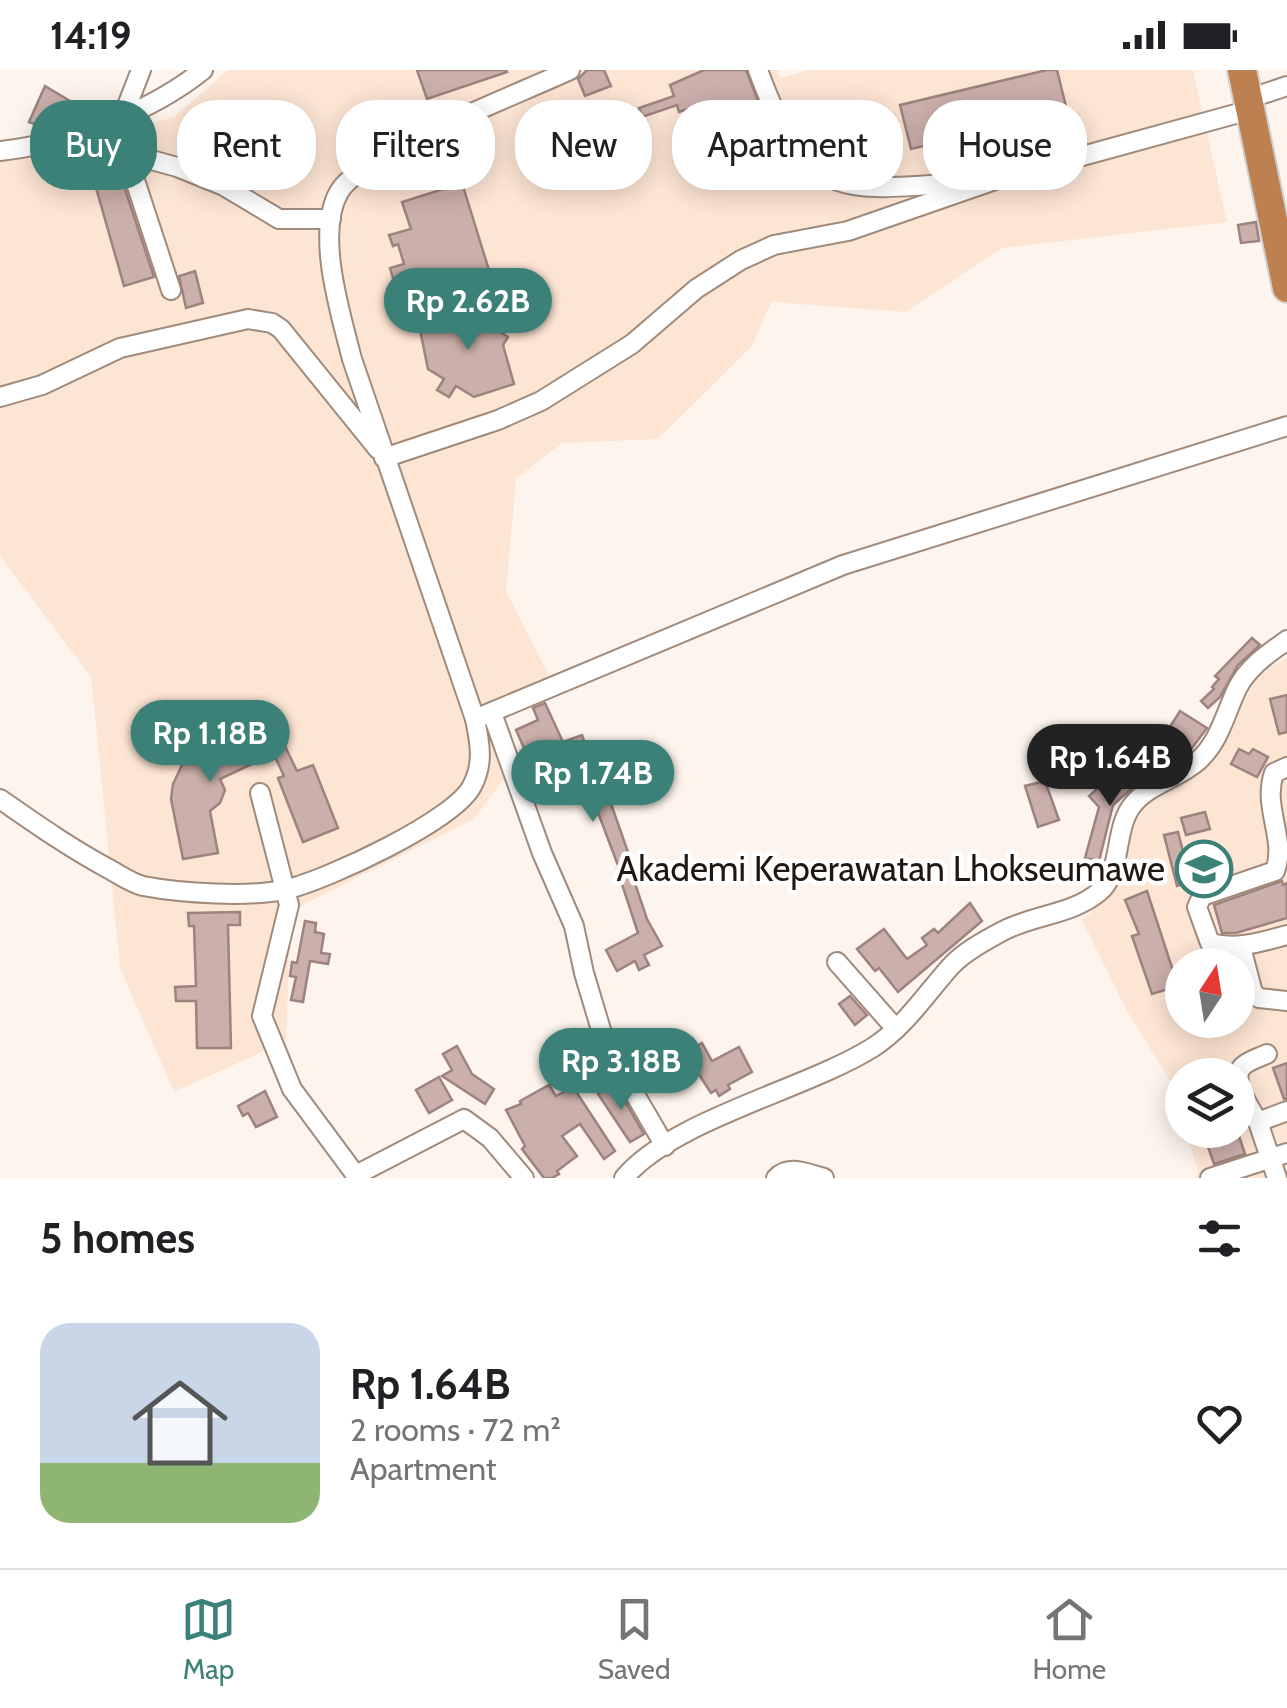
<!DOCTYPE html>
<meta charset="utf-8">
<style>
body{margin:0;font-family:Cabin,sans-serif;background:#f6f6f6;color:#202124;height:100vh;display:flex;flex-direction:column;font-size:38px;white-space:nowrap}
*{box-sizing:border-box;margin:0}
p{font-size:32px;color:#757577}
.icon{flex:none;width:55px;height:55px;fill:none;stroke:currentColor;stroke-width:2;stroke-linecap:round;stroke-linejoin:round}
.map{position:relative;height:1108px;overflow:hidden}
.drawer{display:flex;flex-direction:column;background:#fff;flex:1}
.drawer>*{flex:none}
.top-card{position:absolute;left:30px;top:30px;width:1228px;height:90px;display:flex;gap:20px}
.needle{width:65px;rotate:12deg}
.tools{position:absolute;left:1165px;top:878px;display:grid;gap:20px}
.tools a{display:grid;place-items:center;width:90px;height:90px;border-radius:50%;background:#fff;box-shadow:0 5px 25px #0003;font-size:50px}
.price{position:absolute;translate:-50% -85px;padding:0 22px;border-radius:35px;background:#3c8177;color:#fff;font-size:32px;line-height:65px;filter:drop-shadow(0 2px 5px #0008)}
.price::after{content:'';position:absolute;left:50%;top:60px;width:30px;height:22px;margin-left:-15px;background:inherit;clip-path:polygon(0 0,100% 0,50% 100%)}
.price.active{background:#222;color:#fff}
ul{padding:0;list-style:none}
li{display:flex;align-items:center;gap:30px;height:250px;padding:0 40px}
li+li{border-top:2px solid #e0e0e0}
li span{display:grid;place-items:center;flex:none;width:280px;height:200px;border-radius:30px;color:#555}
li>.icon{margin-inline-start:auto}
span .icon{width:120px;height:120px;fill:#fffc;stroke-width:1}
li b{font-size:42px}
h2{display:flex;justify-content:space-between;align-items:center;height:120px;padding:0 40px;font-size:42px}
.chip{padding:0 35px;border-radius:40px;background:#fff;box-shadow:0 5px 25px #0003;font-size:35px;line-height:90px}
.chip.active{background:#3c8177;color:#fff}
.status{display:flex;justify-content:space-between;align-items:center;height:70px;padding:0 50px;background:#fff;direction:ltr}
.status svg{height:28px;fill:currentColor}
.menu{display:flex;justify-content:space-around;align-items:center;height:140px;border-top:2px solid #e0e0e0;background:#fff;font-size:28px;color:#757577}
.menu a{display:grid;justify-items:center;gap:5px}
.menu .active{color:#3c8177}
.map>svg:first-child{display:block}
.built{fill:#fde5d4;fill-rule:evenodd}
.building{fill:#cbafaa;stroke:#9d827e;stroke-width:2.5}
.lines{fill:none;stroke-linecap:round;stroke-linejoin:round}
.minor-casing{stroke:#9f8a7b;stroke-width:22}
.highway-casing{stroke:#d2d1cf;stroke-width:32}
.minor{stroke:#fff;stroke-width:18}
.highway{stroke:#bd8151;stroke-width:28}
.labels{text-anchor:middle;stroke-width:9;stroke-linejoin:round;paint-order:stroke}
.poi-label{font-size:35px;fill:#1f1711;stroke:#fff;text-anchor:end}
</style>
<div class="status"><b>14:19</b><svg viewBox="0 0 49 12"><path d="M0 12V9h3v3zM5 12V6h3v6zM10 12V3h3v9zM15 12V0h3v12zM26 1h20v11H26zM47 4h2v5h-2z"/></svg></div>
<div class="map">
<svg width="1287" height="1108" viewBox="0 0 1287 1108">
<rect width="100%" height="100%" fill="#fdf4ed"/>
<g class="built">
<polygon points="228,0 778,0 780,8 809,0 1193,0 1227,152 1002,178 906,242 771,232 752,276 658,369 562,373 516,409 506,521 553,613 481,637 504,709 474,749 291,841 286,971 174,1022 120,898 91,607 0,486 0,91 174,47"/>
<path d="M1287,588V1108H1195L1198,1102L1186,1060H1238V1005H1182V1047L1175,1019L1127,941L1082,850L1116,821L1121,808L1125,760L1146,732L1201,703L1215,690L1258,605ZM1182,895H1238V950H1182Z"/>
</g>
<g class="building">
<polygon points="417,0 506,0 507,2 427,29"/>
<polygon points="587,0 604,0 611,16 585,26 578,9"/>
<polygon points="704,0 746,0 765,49 750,54 745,40 725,47 723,42 710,47 708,41 694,46 691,38 679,42 677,35 642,47 639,38 674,26 670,15"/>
<polygon points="1047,0 1057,0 1075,73 1022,86 1014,55 911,79 900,35"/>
<polygon points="45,16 80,37 74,49 51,36 42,57 29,52"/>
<polygon points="415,85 422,98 390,114 384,101"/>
<polygon points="114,86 154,207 124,216 89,93"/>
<polygon points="462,113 493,213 418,236 412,217 397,221 390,198 404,194 398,174 393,176 389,165 411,159 402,132"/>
<polygon points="1256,152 1259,171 1241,173 1238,155"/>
<polygon points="195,201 203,233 186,238 179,206"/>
<polygon points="486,237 506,250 499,261 508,267 503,275 514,314 474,327 456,316 449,327 437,320 444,309 428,299 419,255 463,247 467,241 479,248"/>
<polygon points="1252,568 1260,575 1238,595 1220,627 1208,638 1201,631 1214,619 1212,617 1219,609 1215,606"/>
<polygon points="1287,625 1287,662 1279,664 1270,629"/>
<polygon points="545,633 563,672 582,665 594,698 598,697 628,782 625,784 647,849 662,876 644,885 649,895 639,900 635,891 617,901 606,880 638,863 617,799 619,798 580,695 572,682 553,690 556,698 534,708 528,696 531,694 516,660 538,650 533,638"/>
<polygon points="1180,641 1207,658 1189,682 1164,666"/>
<polygon points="251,650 269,686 220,709 225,720 220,733 210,741 218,783 183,789 171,729 173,714 183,693 203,673"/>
<polygon points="282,670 297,701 313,695 338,758 303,772 278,708 284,706 270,676"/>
<polygon points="1239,679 1249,684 1253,679 1268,687 1257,707 1231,694"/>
<polygon points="1157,694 1160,700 1139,712 1113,735 1099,791 1085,788 1099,737 1089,726 1099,717 1106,714 1110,719"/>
<polygon points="1045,711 1059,750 1038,757 1025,716"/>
<polygon points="1205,742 1210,759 1186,765 1181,748"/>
<polygon points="1178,762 1191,812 1177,816 1164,765"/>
<polygon points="1282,811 1283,815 1287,813 1287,848 1236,863 1222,863 1214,835"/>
<polygon points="1147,821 1178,916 1152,924 1132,866 1139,864 1125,830"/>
<polygon points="970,833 982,851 898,922 879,898 875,901 857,879 884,859 907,889 927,875 922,868 934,859 938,863"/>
<polygon points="240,842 240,855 228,855 231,978 197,978 196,931 176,931 175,917 196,916 194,856 189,856 188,843"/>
<polygon points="305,851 316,853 315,862 324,864 321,883 330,884 328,894 310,891 303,932 291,930 296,907 290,906 292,892 297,893"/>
<polygon points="850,926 867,945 855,955 839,934"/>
<polygon points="589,964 597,985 574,995 565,975"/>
<polygon points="702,973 712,991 739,977 752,1002 728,1015 730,1019 719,1026 716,1020 711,1023 685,983"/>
<polygon points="457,976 472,1004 494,1019 485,1034 442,1006 452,1000 443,984"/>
<polygon points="1287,993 1287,1029 1284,1029 1273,998"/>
<polygon points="439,1007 452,1030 429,1043 416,1020"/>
<polygon points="615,1014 644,1064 630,1072 598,1024"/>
<polygon points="549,1015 556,1026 573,1017 615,1081 604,1089 580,1054 562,1066 577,1086 557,1101 559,1104 552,1108 544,1108 522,1079 525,1076 506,1040 521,1034 520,1031"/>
<polygon points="265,1021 277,1047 256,1057 248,1043 243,1046 238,1036"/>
<polygon points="1202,1060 1237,1060 1245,1084 1214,1094"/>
</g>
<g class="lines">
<g class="minor-casing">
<g id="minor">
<polyline points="141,0 123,46 126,83 171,220"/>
<path d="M758,0C807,134 841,121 969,112"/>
<polyline points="1248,29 1287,16"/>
<path d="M0,81C67,74 151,42 203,0"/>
<polyline points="126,83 177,97 224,116 279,149 331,149"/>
<polyline points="0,327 42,315 120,278 248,249 272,253 281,259 378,379"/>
<polyline points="384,388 498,350 541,331 632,274 696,219 741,190 774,175 848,161 995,110 1250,40"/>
<polyline points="492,643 542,783 574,856 584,903 605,973 665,1076"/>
<polyline points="475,649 843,495 1287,356"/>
<path d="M1287,697L1274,703C1262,737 1287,769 1275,801L1202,826L1197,837L1210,873C1237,880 1261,872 1287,865"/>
<polyline points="260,723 289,835 262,946 292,1019 358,1108"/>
<path d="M0,729C36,754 70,778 109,799C120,805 131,813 143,816C180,823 251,828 288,819C328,809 454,751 472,716C484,694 480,673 475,649L352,289C341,245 315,164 339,122C360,84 524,22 570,0"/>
<polyline points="1241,877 1253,923 1259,928 1287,931"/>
<polyline points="837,892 896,959"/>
<path d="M1258,1052C1251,1039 1229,1009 1243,996C1248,991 1260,987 1267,984"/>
<polyline points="356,1105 464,1049 490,1068 524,1108"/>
<path d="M624,1108C672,1050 804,1020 872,978C905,957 925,925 951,896C964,882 984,871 1001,862C1031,845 1072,845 1099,822C1122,803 1114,761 1131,737C1147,714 1179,709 1199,690C1221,669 1225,643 1238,617C1249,596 1268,584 1287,570"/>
<path d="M776,1108C789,1094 808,1104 824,1108"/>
<polyline points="1210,1108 1287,1083"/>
<polyline points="1277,1108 1258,1052 1287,1041"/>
</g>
</g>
<g class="highway-casing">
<polyline id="highway" points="1242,0 1287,218"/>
</g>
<use href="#minor" class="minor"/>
<use href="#highway" class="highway"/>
</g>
<defs>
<g id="university-ring" transform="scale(2.875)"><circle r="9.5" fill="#fff" stroke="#3c8177" stroke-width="1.5"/><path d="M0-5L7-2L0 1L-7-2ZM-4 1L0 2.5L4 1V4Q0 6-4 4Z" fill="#3c8177"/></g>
</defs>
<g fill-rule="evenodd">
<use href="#university-ring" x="1204" y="799"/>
</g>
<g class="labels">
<g class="poi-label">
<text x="1165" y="811">Akademi Keperawatan Lhokseumawe</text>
</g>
</g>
</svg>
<div class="tools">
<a><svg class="needle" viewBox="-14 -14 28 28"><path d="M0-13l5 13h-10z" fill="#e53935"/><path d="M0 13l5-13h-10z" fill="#757577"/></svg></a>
<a><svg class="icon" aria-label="layers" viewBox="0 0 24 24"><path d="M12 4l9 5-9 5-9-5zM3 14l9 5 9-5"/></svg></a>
</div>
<b class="price" style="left:468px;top:283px">Rp 2.62B</b>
<b class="price" style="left:210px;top:715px">Rp 1.18B</b>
<b class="price active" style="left:1110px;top:739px">Rp 1.64B</b>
<b class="price" style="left:593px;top:755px">Rp 1.74B</b>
<b class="price" style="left:621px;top:1043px">Rp 3.18B</b>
<div class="top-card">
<a class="chip active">Buy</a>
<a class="chip">Rent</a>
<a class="chip">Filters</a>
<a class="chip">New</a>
<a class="chip">Apartment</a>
<a class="chip">House</a>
</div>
</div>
<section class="drawer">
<h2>5 homes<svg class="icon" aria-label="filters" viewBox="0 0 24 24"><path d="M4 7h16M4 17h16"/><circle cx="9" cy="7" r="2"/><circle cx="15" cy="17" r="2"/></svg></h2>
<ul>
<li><span style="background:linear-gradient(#c9d6e8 70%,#8fb573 0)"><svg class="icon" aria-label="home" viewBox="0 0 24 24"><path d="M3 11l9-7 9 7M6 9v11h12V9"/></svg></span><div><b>Rp 1.64B</b><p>2 rooms · 72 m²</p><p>Apartment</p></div><svg class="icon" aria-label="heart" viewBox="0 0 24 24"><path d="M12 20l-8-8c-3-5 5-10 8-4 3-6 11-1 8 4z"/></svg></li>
</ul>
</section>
<nav class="menu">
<a class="active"><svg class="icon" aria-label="map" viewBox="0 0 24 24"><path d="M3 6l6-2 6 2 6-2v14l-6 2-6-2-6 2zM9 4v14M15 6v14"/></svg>Map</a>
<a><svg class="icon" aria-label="saved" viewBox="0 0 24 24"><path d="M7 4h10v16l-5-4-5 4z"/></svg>Saved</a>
<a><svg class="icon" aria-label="home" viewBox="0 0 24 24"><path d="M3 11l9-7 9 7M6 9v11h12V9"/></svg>Home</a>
</nav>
